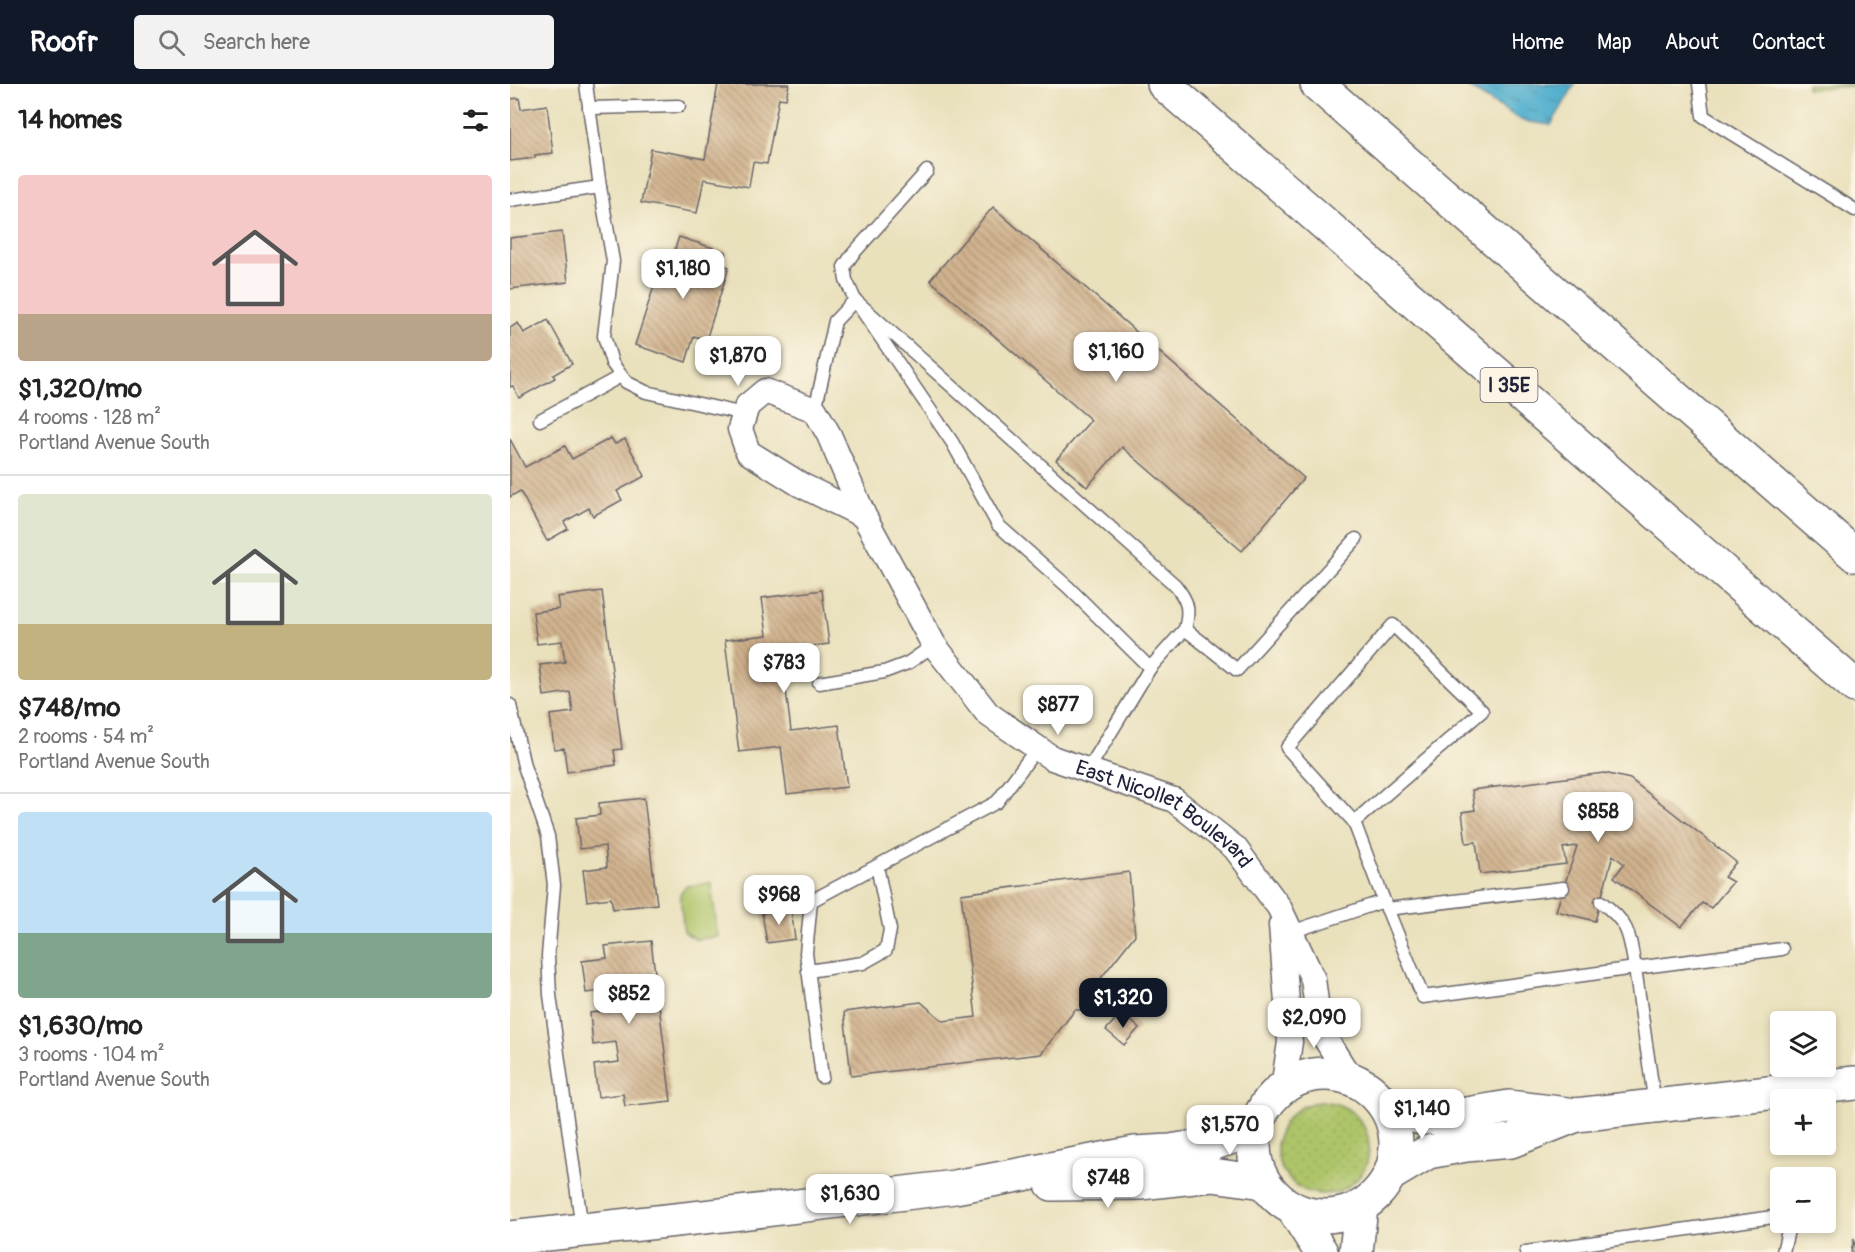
<!DOCTYPE html>
<meta charset="utf-8">
<style>
body{margin:0;font-family:Pangolin,sans-serif;background:#f2f2f2;color:#222;height:100vh;display:flex;flex-direction:column;font-size:22px;white-space:nowrap}
*{box-sizing:border-box;margin:0}
p{font-size:20px;color:#767676}
.icon{flex:none;width:33px;height:33px;fill:none;stroke:currentColor;stroke-width:2;stroke-linecap:round;stroke-linejoin:round}
.map{position:relative;flex:1;overflow:hidden}
.drawer{display:flex;flex-direction:column;background:#fff;width:510px}
.drawer>*{flex:none}
.tools{position:absolute;left:1260px;top:927px;display:grid;gap:12px}
.tools a{display:grid;place-items:center;width:66px;height:66px;border-radius:6px;background:#fff;box-shadow:0 3px 9px #0003;font-size:30px}
.price{position:absolute;translate:-50% -51px;padding:0 14px;border-radius:12px;background:#fff;color:#222;font-size:20px;line-height:39px;filter:drop-shadow(0 2px 3px #0008)}
.price::after{content:'';position:absolute;left:50%;top:36px;width:18px;height:14px;margin-left:-9px;background:inherit;clip-path:polygon(0 0,100% 0,50% 100%)}
.price.on{background:#111827;color:#fff}
ul{padding:0;list-style:none}
li{display:grid;align-content:center;gap:12px;height:318px;padding:0 18px}
li+li{border-top:2px solid #e0e0e0}
li span{display:grid;place-items:center;height:186px;border-radius:6px;color:#555}
li>.icon{margin-inline-start:auto}
span .icon{width:108px;height:108px;fill:#fffc;stroke-width:1}
li b{font-size:26px}
h2{display:flex;justify-content:space-between;align-items:center;height:72px;padding:0 18px;font-size:26px}
header{display:flex;align-items:center;gap:36px;box-sizing:border-box;height:84px;padding:0 30px;background:#111827;color:#fff}
header strong{font-size:28px}
nav{display:flex;gap:33px;margin-inline-start:auto;font-size:21px}
.search{width:420px;height:54px;background:#f2f2f2;display:flex;align-items:center;gap:15px;box-sizing:border-box;padding:0 21px;border-radius:6px;color:#767676;font-size:22px}
main{display:flex;flex:1;min-height:0}
.map>svg:first-child{display:block}
.grass{fill:url(#grass-dots);stroke:#687352;stroke-width:1.5}
.park{fill:#aec469;stroke:#687352;stroke-width:1.5}
.water{fill:url(#water-ripples);stroke:#386884;stroke-width:1.5}
.building{fill:url(#building-back-hatch)}
.lines{fill:none;stroke-linecap:round;stroke-linejoin:round}
.lane-casing{stroke:#686468;stroke-width:15}
.street-casing{stroke:#686468;stroke-width:27}
.secondary-casing{stroke:#686468;stroke-width:36}
.highway-casing{stroke:#686468;stroke-width:36}
.lane{stroke:#fff;stroke-width:12}
.street{stroke:#fff;stroke-width:24}
.secondary{stroke:#fff;stroke-width:33}
.highway{stroke:#fff;stroke-width:33}
.labels{text-anchor:middle;stroke-width:4.5;stroke-linejoin:round;paint-order:stroke}
.shield{fill:#fcf5e5;stroke:#63616e;stroke-width:1.5}
.shield-label{font-size:20px;font-weight:bold;fill:#22223b}
.street-label{font-size:21px;fill:#22223b;stroke:#fcf5e5}
</style>
<header>
<strong>Roofr</strong>
<div class="search"><svg class="icon" aria-label="search" viewBox="0 0 24 24"><circle cx="10" cy="10" r="6"/><path d="M15 15l6 6"/></svg>Search here</div>
<nav><a>Home</a><a>Map</a><a>About</a><a>Contact</a></nav>
</header>
<main>
<section class="drawer">
<h2>14 homes<svg class="icon" aria-label="filters" viewBox="0 0 24 24"><path d="M4 7h16M4 17h16"/><circle cx="9" cy="7" r="2"/><circle cx="15" cy="17" r="2"/></svg></h2>
<ul>
<li><span style="background:linear-gradient(#f6c9c9 75%,#b9a48a 0)"><svg class="icon" aria-label="home" viewBox="0 0 24 24"><path d="M3 11l9-7 9 7M6 9v11h12V9"/></svg></span><div><b>$1,320/mo</b><p>4 rooms · 128 m²</p><p>Portland Avenue South</p></div></li>
<li><span style="background:linear-gradient(#dfe7d0 70%,#c2b280 0)"><svg class="icon" aria-label="home" viewBox="0 0 24 24"><path d="M3 11l9-7 9 7M6 9v11h12V9"/></svg></span><div><b>$748/mo</b><p>2 rooms · 54 m²</p><p>Portland Avenue South</p></div></li>
<li><span style="background:linear-gradient(#bfe0f5 65%,#7fa58c 0)"><svg class="icon" aria-label="home" viewBox="0 0 24 24"><path d="M3 11l9-7 9 7M6 9v11h12V9"/></svg></span><div><b>$1,630/mo</b><p>3 rooms · 104 m²</p><p>Portland Avenue South</p></div></li>
</ul>
</section>
<div class="map">
<svg width="1345" height="1168" viewBox="0 0 1345 1168">
<defs>
<pattern id="grass-dots" width="8" height="8" patternUnits="userSpaceOnUse" patternTransform="scale(1.5)"><rect width="8" height="8" fill="#aec469"/><path d="M2 2h.1M6 6h.1" fill="none" stroke="#95a85c" stroke-width="1.8" stroke-linecap="round"/></pattern>
<pattern id="water-ripples" width="26" height="14" patternUnits="userSpaceOnUse" patternTransform="scale(1.5)"><rect width="26" height="14" fill="#4fafcd"/><path d="M2 4q2-2 4 0t4 0M15 11q2-2 4 0t4 0" fill="none" stroke="#418ea8"/></pattern>
<pattern id="building-back-hatch" width="6" height="6" patternUnits="userSpaceOnUse" patternTransform="scale(1.5)"><rect width="6" height="6" fill="#d1b38e"/><path d="M-1 5l2 2M0 0l6 6M5-1l2 2" fill="none" stroke="#a99175"/></pattern>
</defs>
<rect width="100%" height="100%" fill="#fcf5e5"/>
<filter id="ink" filterUnits="userSpaceOnUse"><feTurbulence type="fractalNoise" baseFrequency=".0167" numOctaves="2"/><feDisplacementMap in="SourceGraphic" scale="12" xChannelSelector="R" yChannelSelector="G"/><feConvolveMatrix kernelMatrix="1 2 1 2 8 2 1 2 1" color-interpolation-filters="sRGB"/></filter>
<filter id="wash" filterUnits="userSpaceOnUse"><feTurbulence type="fractalNoise" baseFrequency=".008" numOctaves="4" result="noise"/><feDisplacementMap in="SourceGraphic" scale="24" xChannelSelector="R" yChannelSelector="G"/><feGaussianBlur stdDeviation="1.35" result="paint"/><feColorMatrix in="noise" values="0 0 0 0 0 0 0 0 0 0 0 0 0 0 0 0 0 1.4 0 .05"/><feComposite in="paint" operator="in"/></filter>
<g filter="url(#wash)">
<rect width="100%" height="100%" fill="#e9e0bc"/>
<circle class="grass" cx="813" cy="1064" r="46"/>
<g class="park">
<polygon points="1297,0 1345,0 1345,2 1297,5"/>
<polygon points="201,799 208,853 185,855 174,848 170,810 176,802"/>
</g>
<polygon class="water" points="953,0 1065,0 1041,41 1013,37"/>
<g id="blocks">
<g class="building">
<polygon points="208,0 279,0 276,15 269,14 257,80 243,78 239,103 194,95 187,129 131,119 141,65 195,75"/>
<polygon points="9,14 11,25 37,21 43,69 25,71 25,74 0,77 0,15"/>
<polygon points="483,123 794,394 732,467 612,363 577,403 546,376 581,336 420,196"/>
<polygon points="52,148 58,198 0,205 0,154"/>
<polygon points="169,153 216,168 211,180 219,183 196,256 184,252 176,278 125,261 154,171 162,173"/>
<polygon points="38,236 62,280 43,291 45,294 9,314 3,302 0,303 0,244 8,239 14,249"/>
<polygon points="101,354 105,360 115,355 135,392 107,407 112,416 83,432 79,424 54,438 58,445 37,457 10,407 0,413 0,355 15,383 55,362 62,375"/>
<polygon points="312,506 319,560 271,566 281,647 329,641 337,703 277,710 271,663 229,668 215,556 257,551 252,514"/>
<polygon points="92,507 112,665 104,666 106,681 57,688 54,664 44,665 40,631 63,628 60,608 34,612 30,581 55,578 52,557 27,560 23,528 49,525 47,513"/>
<polygon points="1094,689 1120,695 1226,778 1214,793 1223,798 1201,824 1192,819 1171,843 1104,793 1114,780 1103,771 1085,837 1046,827 1067,762 1053,764 1056,780 970,790 966,758 956,759 952,728 965,726 962,706"/>
<polygon points="134,714 147,820 103,825 101,814 77,817 73,786 97,783 95,762 70,765 66,734 90,731 89,719"/>
<polygon points="619,788 625,851 591,894 592,903 575,926 565,926 531,970 341,992 334,928 411,918 433,937 466,933 451,810"/>
<polygon points="281,825 285,855 257,859 252,829"/>
<polygon points="141,857 161,1017 115,1022 113,1010 88,1013 84,981 109,978 106,958 83,961 80,929 103,926 101,906 76,909 72,877 97,874 95,862"/>
<polygon points="612,928 629,944 614,961 596,946"/>
<polygon points="1344,1155 1345,1168 1341,1168"/>
</g>
</g>
</g>
<g filter="url(#ink)">
<use href="#blocks" fill-opacity="0" stroke="#686468" stroke-width="1.5"/>
<g class="lines">
<g class="lane-casing">
<g id="lane">
<polyline points="76,0 90,103 103,177 94,252 102,279 116,298 136,308 234,330"/>
<polyline points="1189,0 1193,32 1345,126"/>
<polyline points="79,24 169,22"/>
<path d="M417,87L342,171L334,183L336,196L345,216L665,501C678,517 680,525 675,545"/>
<polyline points="0,116 90,103"/>
<polyline points="305,326 325,237 345,216 442,358 488,441 558,503 640,584 578,686"/>
<polyline points="30,336 111,292"/>
<polyline points="640,584 675,545 727,586 846,455"/>
<polyline points="309,599 374,588 398,579 424,561"/>
<polyline points="0,621 14,682 38,752 44,801 38,872 40,911 72,1145"/>
<polyline points="844,738 972,627 883,541 777,664 844,738 874,817"/>
<path d="M1091,818C1120,840 1119,850 1125,884L1272,865"/>
<polyline points="877,825 1053,804"/>
<polyline points="781,848 874,817 913,913 1125,884 1145,1021"/>
<polyline points="298,887 353,879 376,866 380,846 367,782"/>
<polyline points="312,993 296,869 301,817 487,718 527,664"/>
<polyline points="1016,1168 1270,1132"/>
<polyline points="1273,1168 1280,1138"/>
</g>
</g>
<g class="street-casing">
<g id="street">
<path id="s1" d="M354,432L291,401L238,368L230,345L237,322L255,307L305,326L319,351L354,432L424,561L478,630L542,674L664,716L725,764L769,823L803,895L807,925L815,954L840,994"/>
<polyline points="771,841 780,958 773,1004"/>
</g>
</g>
<g class="secondary-casing">
<g id="secondary">
<circle cx="815" cy="1061" r="71"/>
<polyline points="876,1024 911,1034 939,1033 999,1023 1066,1031 1345,999"/>
<polyline points="881,1090 918,1068 956,1061 1001,1057 1064,1032"/>
<polyline points="542,1100 630,1099 702,1091 754,1098"/>
<polyline points="784,1126 811,1168"/>
<polyline points="0,1154 230,1129 445,1103 625,1069 660,1067 698,1061 722,1053 747,1040"/>
<polyline points="846,1168 851,1123"/>
</g>
</g>
<g class="highway-casing">
<g id="highway">
<polyline points="654,0 1345,602"/>
<polyline points="807,0 1345,471"/>
</g>
</g>
<use href="#lane" class="lane"/>
<use href="#street" class="street"/>
<use href="#secondary" class="secondary"/>
<use href="#highway" class="highway"/>
</g>
</g>
<g class="labels">
<rect class="shield" x="970.5" y="284" width="57" height="34" rx="4.5"/>
<g class="shield-label">
<text x="999" y="308">I 35E</text>
</g>
<g class="street-label">
<text dy="7" stroke="none"><textPath href="#s1" startOffset="814">East Nicollet Boulevard</textPath></text>
</g>
</g>
</svg>
<div class="tools">
<a><svg class="icon" aria-label="layers" viewBox="0 0 24 24"><path d="M12 4l9 5-9 5-9-5zM3 14l9 5 9-5"/></svg></a>
<a>+</a>
<a>−</a>
</div>
<b class="price" style="left:173px;top:216px">$1,180</b>
<b class="price" style="left:606px;top:299px">$1,160</b>
<b class="price" style="left:228px;top:303px">$1,870</b>
<b class="price" style="left:274px;top:610px">$783</b>
<b class="price" style="left:548px;top:652px">$877</b>
<b class="price" style="left:1088px;top:759px">$858</b>
<b class="price" style="left:269px;top:842px">$968</b>
<b class="price" style="left:119px;top:941px">$852</b>
<b class="price on" style="left:613px;top:945px">$1,320</b>
<b class="price" style="left:804px;top:965px">$2,090</b>
<b class="price" style="left:912px;top:1056px">$1,140</b>
<b class="price" style="left:720px;top:1072px">$1,570</b>
<b class="price" style="left:598px;top:1125px">$748</b>
<b class="price" style="left:340px;top:1141px">$1,630</b>
</div>
</main>
